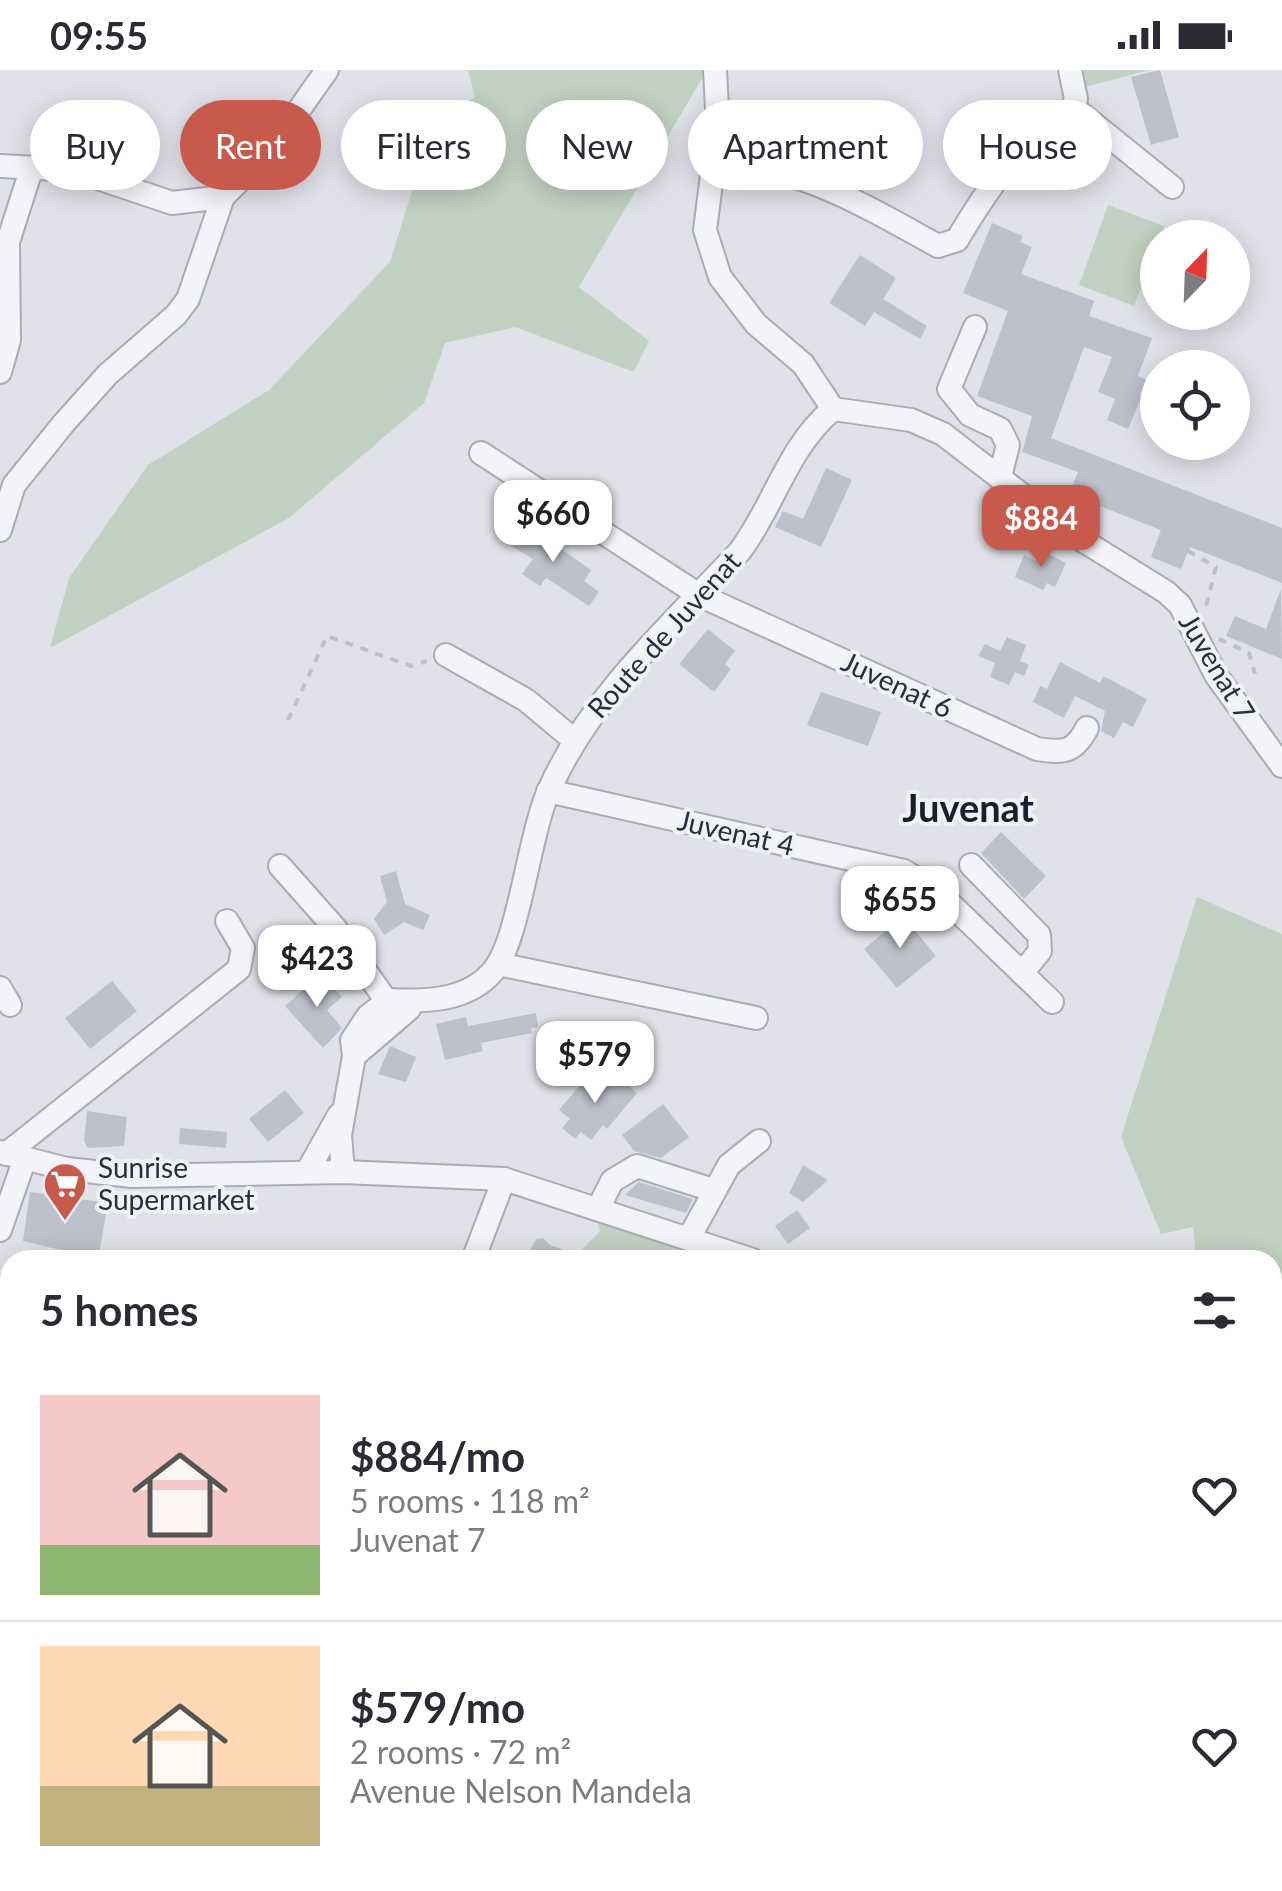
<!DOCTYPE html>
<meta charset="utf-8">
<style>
body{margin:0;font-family:Lato,sans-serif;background:#f2f2f3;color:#2b2b33;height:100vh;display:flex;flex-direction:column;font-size:38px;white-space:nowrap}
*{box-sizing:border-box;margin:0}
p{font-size:32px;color:#7c7c81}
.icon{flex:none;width:55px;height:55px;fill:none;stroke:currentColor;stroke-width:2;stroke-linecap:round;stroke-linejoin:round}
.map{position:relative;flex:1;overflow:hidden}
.sheet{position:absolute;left:0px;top:1180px;width:1282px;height:642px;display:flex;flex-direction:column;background:#fff;border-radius:30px 30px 0 0;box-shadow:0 5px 25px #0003}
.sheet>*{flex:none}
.hud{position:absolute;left:30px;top:30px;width:1222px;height:90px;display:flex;gap:20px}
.needle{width:65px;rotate:23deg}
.buttons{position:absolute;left:1140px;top:150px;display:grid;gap:20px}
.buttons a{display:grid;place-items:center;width:110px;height:110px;border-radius:50%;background:#fff;box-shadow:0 5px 25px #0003;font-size:50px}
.price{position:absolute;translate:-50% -85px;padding:0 22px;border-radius:20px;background:#fff;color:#222;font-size:32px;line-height:65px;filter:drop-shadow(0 2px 5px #0008)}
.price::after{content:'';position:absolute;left:50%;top:60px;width:30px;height:22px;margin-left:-15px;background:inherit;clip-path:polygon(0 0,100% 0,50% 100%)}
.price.active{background:#c75a4d;color:#fff}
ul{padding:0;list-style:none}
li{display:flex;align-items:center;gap:30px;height:250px;padding:0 40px}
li+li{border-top:2px solid #e1e1e2}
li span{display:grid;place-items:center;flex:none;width:280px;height:200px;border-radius:0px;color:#555}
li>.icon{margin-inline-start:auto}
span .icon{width:120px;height:120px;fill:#fffc;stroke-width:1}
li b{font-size:42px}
h2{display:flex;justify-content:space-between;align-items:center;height:120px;padding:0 40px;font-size:42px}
.chip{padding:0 35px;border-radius:45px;background:#fff;box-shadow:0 5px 25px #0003;font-size:35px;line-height:90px}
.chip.active{background:#c75a4d;color:#fff}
.status{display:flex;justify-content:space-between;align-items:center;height:70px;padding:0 50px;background:#fff;direction:ltr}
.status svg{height:28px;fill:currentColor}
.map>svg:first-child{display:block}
.green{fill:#c2d2c2}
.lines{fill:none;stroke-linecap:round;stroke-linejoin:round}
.stream{stroke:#9ea7c7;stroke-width:5}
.building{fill:#bec0cb}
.minor-casing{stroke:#aaabb6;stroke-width:26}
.path{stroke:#bfc0c7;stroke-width:4;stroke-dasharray:8 8;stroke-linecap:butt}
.minor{stroke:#f3f4f7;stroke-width:22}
.labels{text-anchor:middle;stroke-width:8;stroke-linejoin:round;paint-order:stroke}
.street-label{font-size:28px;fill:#2a2c3f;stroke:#f0f1f6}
.poi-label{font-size:28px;fill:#2a2c3f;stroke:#f0f1f6;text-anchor:start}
.district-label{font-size:38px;font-weight:bold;fill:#1c1e30;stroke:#f0f1f6}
</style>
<div class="status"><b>09:55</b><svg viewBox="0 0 49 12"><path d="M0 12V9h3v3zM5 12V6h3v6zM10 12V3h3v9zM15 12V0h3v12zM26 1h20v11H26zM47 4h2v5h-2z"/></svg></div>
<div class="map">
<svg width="1282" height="1821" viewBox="0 0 1282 1821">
<rect width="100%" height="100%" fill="#e1e2e9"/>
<g class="green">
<polygon points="468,0 707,0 579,217 649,271 634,302 515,257 445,273 424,333 289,448 50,578 69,508 148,395 269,320 390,192 434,50 475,27"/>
<polygon points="1078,0 1149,0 1085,17"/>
<polygon points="1108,135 1164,156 1134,236 1079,215"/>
<polygon points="1197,827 1282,864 1282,1225 1273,1222 1272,1190 1196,1190 1193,1157 1161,1164 1121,1067"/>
<polygon points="596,1146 725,1190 572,1190 600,1161"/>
<polygon points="0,1472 10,1473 10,1527 0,1534"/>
</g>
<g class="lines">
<polyline class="stream" points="843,1821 854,1812"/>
</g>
<g class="building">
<polygon points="1160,0 1179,67 1151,75 1131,7"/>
<polygon points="992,153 1023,166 1020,172 1032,177 1021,204 1094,231 1089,246 1152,268 1138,306 1148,311 1128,359 1107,350 1115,329 1098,322 1112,287 1084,277 1051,368 1282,458 1282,513 1190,477 1181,499 1151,487 1161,460 1069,424 1078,402 1022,382 1032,346 977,326 1008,241 963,223"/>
<polygon points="860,185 896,208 883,229 927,256 920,269 874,242 865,256 829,233"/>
<polygon points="826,398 852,410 821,477 775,457 783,441 803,449"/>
<polygon points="524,452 591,500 584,511 599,522 589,536 546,508 540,516 522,504 533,489 510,475"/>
<polygon points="1041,480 1066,493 1055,517 1047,513 1043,520 1015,507 1024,485 1036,491"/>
<polygon points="1281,519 1282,589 1226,566 1235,546 1266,559"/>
<polygon points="708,559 735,581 725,594 731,599 714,622 679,594"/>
<polygon points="1007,567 1026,575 1020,591 1029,595 1024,606 1015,602 1009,615 990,607 995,593 978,586 985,574 1000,581"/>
<polygon points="1060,592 1100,613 1103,606 1147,629 1133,657 1123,652 1114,668 1101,661 1105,641 1075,626 1064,648 1033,632 1040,616 1047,619"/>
<polygon points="821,622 881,642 868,676 807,655"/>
<polygon points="1001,762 1046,806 1024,829 981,783"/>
<polygon points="396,801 405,834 430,845 423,860 404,852 384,865 374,849 387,832 380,806"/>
<polygon points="899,841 936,886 897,918 864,879 887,860 883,854"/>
<polygon points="321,904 342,927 327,940 342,958 323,978 285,936"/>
<polygon points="112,911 137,941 90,979 65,948"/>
<polygon points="536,943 538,957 531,958 532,963 481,973 483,981 445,990 436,954 466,947 468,956"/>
<polygon points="390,976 416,987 406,1012 378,1004"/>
<polygon points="592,1001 608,1015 613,1009 619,1014 622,1010 637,1023 607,1059 603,1055 591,1070 581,1062 575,1069 562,1058 570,1049 559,1040"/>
<polygon points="285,1020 304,1043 268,1072 249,1049"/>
<polygon points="663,1034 689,1067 661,1088 634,1081 622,1065"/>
<polygon points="87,1041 127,1047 124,1076 88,1078 84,1071"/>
<polygon points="180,1058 227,1062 226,1078 179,1074"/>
<polygon points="803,1095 828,1110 803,1132 789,1123"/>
<polygon points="639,1112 693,1129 686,1143 625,1125"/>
<polygon points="30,1122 108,1133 98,1189 23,1171"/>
<polygon points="797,1140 810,1158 788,1174 775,1156"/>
<polygon points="543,1168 550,1175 592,1190 525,1190 536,1169"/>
</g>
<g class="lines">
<g class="minor-casing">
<g id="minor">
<polyline points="715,0 718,58 705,160 720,207 756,254 803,294 833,339"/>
<polyline points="1074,38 1172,117"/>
<polyline points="0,96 74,100 172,133 223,127 273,77 327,0"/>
<path d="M712,96C789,88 872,140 938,176L957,170C990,115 1013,79 1069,47L1076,29L1070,0"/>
<polyline points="975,257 949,319 970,345 1000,359 1008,375 1000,407"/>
<polyline points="0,302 9,270 8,172 31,100"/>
<polyline points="833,339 911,350 943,364 1074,465 1166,522 1180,535 1216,605 1282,696"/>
<path d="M481,383L699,525L1037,679C1064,683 1074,683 1087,658"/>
<polyline points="0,460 14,415 64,353 108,304 176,245 188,229 223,127"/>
<polyline points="446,585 526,630 574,670"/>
<polyline points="548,721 904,801 937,821 1052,932"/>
<polyline points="971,795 1039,865 1040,881 1022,903"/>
<polyline points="280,796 335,858 398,947"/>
<polyline points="498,894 756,948"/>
<polyline points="0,918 10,935"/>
<polyline points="354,986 409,939"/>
<polyline points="0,1082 67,1099 132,1106 343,1102 504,1109 753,1190"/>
<polyline points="6,1084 239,899 243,878 227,851"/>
<polyline points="307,1102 339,1045"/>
<path d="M343,1102L340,1065L354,986L352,970L368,946L389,930C426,932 469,931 494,900C520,867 529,762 550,718C592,625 671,555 740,481C775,434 787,378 833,339"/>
<polyline points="599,1137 612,1111 637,1096 713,1120"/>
<polyline points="0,1160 24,1091"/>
<polyline points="690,1166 729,1095 759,1071"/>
<polyline points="473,1190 504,1109"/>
<polyline points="1272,1631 1282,1641"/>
</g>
</g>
<g class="path">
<polyline points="1188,481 1216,497 1205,540"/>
<polyline points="1219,569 1249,583 1255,604"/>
<polyline points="288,650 327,566 411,596 427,591"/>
<polyline points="293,1821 301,1812"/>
</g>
<use href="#minor" class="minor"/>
</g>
<defs>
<g id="supermarket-pin" transform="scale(2.25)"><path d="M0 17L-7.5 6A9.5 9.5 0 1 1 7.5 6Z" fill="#c75a4d" stroke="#f0f1f6"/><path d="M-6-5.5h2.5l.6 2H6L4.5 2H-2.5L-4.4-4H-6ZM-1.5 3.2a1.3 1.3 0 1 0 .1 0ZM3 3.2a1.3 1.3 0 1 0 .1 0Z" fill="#fff"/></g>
</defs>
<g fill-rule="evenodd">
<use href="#supermarket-pin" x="65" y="1114"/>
</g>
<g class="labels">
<g class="street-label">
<text transform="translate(664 565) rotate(-48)" y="10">Route de Juvenat</text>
<text transform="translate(1217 597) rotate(59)" y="10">Juvenat 7</text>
<text transform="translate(897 615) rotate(25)" y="10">Juvenat 6</text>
<text transform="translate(736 763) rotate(13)" y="10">Juvenat 4</text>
</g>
<g class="poi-label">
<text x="98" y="1108">Sunrise<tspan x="98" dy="32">Supermarket</tspan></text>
</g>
<g class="district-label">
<text x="968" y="752">Juvenat</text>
</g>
</g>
</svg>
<div class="buttons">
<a><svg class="needle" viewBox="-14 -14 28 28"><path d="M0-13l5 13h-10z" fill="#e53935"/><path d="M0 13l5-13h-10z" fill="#7c7c81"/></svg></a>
<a><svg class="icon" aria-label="locate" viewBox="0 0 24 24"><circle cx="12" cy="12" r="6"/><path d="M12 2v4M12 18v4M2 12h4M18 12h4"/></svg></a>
</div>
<b class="price" style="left:553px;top:495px">$660</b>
<b class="price active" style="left:1041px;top:500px">$884</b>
<b class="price" style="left:900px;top:881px">$655</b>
<b class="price" style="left:317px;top:940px">$423</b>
<b class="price" style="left:595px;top:1036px">$579</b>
<div class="hud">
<a class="chip">Buy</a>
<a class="chip active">Rent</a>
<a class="chip">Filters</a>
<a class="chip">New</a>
<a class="chip">Apartment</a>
<a class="chip">House</a>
</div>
<section class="sheet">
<h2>5 homes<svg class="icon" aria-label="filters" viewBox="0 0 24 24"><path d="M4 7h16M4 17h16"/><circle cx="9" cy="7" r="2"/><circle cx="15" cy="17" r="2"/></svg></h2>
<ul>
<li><span style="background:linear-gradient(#f6c9c9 75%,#8fb573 0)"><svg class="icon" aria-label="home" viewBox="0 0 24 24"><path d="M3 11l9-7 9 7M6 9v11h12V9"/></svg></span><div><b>$884/mo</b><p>5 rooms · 118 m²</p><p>Juvenat 7</p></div><svg class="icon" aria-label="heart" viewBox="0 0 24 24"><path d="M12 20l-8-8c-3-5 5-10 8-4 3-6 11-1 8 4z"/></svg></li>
<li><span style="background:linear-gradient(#ffd9b3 70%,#c2b280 0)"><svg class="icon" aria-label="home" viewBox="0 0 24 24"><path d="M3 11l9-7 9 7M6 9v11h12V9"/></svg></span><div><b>$579/mo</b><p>2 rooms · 72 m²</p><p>Avenue Nelson Mandela</p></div><svg class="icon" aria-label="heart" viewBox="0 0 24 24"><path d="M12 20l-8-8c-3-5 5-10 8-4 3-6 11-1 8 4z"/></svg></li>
</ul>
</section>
</div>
